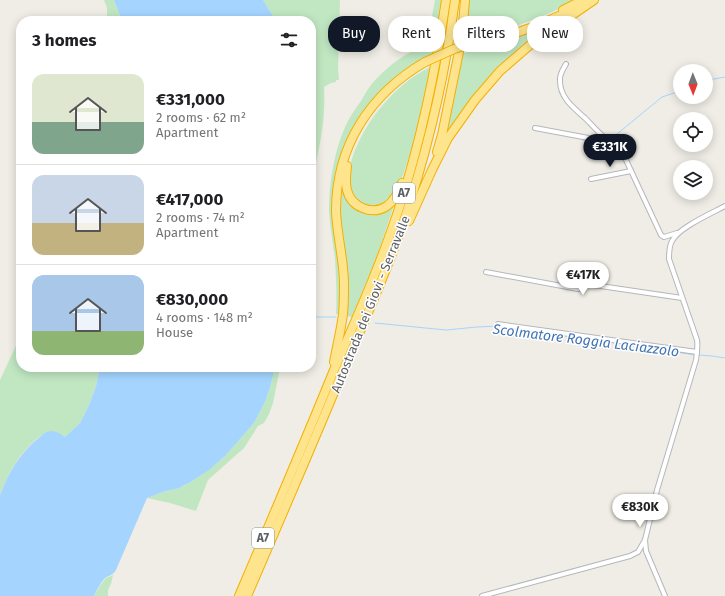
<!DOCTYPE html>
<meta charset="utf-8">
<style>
body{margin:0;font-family:"Fira Sans",sans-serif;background:#f2f2f2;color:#202124;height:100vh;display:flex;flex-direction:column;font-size:15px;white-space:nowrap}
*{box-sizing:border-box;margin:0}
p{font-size:13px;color:#757577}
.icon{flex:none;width:22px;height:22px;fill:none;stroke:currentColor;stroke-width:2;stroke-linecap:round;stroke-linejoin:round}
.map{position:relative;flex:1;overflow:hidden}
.details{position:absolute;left:16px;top:16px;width:300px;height:356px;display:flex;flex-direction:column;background:#fff;border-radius:16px;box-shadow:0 2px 10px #0003}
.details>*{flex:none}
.hud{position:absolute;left:328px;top:16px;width:337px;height:36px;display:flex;gap:8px}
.needle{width:26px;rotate:179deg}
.controls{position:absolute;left:673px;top:64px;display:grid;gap:8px}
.controls a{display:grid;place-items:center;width:40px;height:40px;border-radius:50%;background:#fff;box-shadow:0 2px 10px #0003;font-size:20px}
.price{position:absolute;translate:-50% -34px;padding:0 9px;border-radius:14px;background:#fff;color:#222;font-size:13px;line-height:26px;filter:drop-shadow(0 1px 2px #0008)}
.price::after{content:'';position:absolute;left:50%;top:24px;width:12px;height:9px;margin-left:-6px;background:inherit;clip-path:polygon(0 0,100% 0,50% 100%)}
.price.on{background:#111827;color:#fff}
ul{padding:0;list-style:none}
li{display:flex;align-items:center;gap:12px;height:100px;padding:0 16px}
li+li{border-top:1px solid #e0e0e0}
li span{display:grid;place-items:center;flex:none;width:112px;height:80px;border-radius:12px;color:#555}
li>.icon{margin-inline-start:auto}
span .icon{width:48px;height:48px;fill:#fffc;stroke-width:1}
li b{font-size:17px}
h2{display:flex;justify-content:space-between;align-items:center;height:48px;padding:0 16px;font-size:17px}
.chip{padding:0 14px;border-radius:16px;background:#fff;box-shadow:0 2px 10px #0003;font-size:14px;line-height:36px}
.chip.on{background:#111827;color:#fff}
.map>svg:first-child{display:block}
.green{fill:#c1e7c2}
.water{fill:#a5d5ff}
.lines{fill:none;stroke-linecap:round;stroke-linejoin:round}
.stream{stroke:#a5d5ff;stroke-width:1}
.minor-casing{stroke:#b5b7bc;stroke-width:6}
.motorway-casing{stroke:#f4b000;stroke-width:10}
.minor{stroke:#fff;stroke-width:4}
.motorway{stroke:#fee58d;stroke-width:8}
.motorway-bridge-casing{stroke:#f4b000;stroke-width:10;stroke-linecap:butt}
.motorway-bridge{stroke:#fee58d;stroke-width:8}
.labels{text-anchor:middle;stroke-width:3;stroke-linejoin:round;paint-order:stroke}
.shield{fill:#fff;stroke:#8e9094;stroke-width:1}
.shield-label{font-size:12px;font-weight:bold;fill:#5d6066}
.street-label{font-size:13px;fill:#5d6066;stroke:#fff}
.water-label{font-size:14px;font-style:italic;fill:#4074b4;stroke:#fff}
</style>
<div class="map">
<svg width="725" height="596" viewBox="0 0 725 596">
<rect width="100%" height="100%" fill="#efede5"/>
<g class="green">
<polygon points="104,0 114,0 122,21 107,21 107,8"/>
<path d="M263,0H340L338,69L339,80H336V82L331,83L324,87C326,120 319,151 311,183V21H276Z"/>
<path d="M435,0H442L432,54L419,62L373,101L338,176L342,281L340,314H336C337,296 336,278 335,259C333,243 330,227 329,211C329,183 334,152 345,127C349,118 355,109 361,101C364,96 367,90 371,85C385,68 401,56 421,47L430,27Z"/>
<path d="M470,0H577C541,19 502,31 463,44Z"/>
<polygon points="563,17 532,40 447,136 461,54"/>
<path d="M430,67L421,112L411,151L400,184L388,201L374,208L360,205C357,200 352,195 349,189C347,183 349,169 351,162C360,132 380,104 404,84C412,77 421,72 430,67Z"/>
<path d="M344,174V185L363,211L395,202L377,256L352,317L346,316C343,269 336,221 344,174Z"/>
<path d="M21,335V367H100L96,386L89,405L80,423L65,437L46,432C41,436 35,440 31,444C16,458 7,477 0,495V380Z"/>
<polygon points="275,367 280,367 277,383 273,403 269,414 264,423 258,426 244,448 208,480 196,511 170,503 147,498 166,491 184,486 201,475 222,459 254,423 265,402 270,388"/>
<polygon points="113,575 111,584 108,590 108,596 94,596 101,584 106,578"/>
</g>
<g class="water">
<polygon points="114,0 263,0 276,21 122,21"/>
<path d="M100,367H275L270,388L265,402L254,423L225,456L209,470L189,483L179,488L166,491L147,498L116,570C113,575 110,575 105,578C100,583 97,590 94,596H0V495C9,472 20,452 40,437C43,434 46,431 51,431C56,431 61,434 65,437L80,423L89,405L96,386Z"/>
</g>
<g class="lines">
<g class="stream">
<polyline points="706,81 714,79 725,77"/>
<polyline points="611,139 662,97 680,91"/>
<polyline points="583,140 603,144 607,142"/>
<polyline points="311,317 336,317"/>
<polyline points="375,323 446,330 477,327 499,326 645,347 695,355"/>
<polyline points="698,355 712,356 725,358"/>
</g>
<g class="minor-casing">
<g id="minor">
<path d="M566,64C563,69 559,75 560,81C560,98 574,108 585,118C591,124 596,130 603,136C612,144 620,148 626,160L661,235L664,237L677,233"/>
<polyline points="535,128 599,140 602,140 606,138"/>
<polyline points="591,179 631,171"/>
<polyline points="486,272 578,289 585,284 587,284 682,298"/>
<polyline points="568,280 585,284"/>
<polyline points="498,324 697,352"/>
<polyline points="645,540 646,551 665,596"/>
<path d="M482,596L630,556L638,552L645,540L657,490L696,360C697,353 698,347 697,340L669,259C669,253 669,246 672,241C678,228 712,213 725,206"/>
</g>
</g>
<g class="motorway-casing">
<g id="motorway">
<polyline points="563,10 583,0"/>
<polyline points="483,44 536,26 570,11"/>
<polyline points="437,152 442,135 462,37 465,0"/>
<path d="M347,166C346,174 345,183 347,190C351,207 372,216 387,206C394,201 399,191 402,183"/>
<polyline points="409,221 432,170 448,138 475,100 500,71 537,39 594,0"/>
<path d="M334,362C337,346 341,330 343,314C344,304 344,294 344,284C344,260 337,236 336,211C336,146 370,94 425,62"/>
<path d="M239,596C271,521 303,446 334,370C358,315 383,259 401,202C422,136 436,68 446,0"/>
<path d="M247,596C279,522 311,448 342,373C366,317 392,260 410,202C431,136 446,68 455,0"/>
</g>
</g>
<use href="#minor" class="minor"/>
<use href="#motorway" class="motorway"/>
<g class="motorway-bridge-casing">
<polyline id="motorway-bridge" points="425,62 454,49 483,40"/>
</g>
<use href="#motorway-bridge" class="motorway-bridge"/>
</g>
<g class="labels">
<g class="shield">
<rect x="393" y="183" width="22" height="20" rx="3"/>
<rect x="252" y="528" width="22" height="20" rx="3"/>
</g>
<g class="shield-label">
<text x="404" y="197">A7</text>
<text x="263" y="542">A7</text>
</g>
<g class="street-label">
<text transform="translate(370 304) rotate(-68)" y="5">Autostrada dei Giovi - Serravalle</text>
</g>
<g class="water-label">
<text transform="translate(586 340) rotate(7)" y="5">Scolmatore Roggia Laciazzolo</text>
</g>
</g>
</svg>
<div class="controls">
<a><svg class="needle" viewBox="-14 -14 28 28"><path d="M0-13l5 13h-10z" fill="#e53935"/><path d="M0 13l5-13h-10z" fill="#757577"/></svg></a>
<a><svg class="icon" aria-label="locate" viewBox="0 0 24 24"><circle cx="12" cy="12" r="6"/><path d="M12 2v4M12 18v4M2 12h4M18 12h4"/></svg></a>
<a><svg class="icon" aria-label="layers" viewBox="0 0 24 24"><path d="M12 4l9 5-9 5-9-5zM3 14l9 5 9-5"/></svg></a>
</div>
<b class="price on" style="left:610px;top:168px">€331K</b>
<b class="price" style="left:583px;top:296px">€417K</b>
<b class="price" style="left:640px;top:528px">€830K</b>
<div class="hud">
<a class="chip on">Buy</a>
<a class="chip">Rent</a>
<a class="chip">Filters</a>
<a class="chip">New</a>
</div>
<section class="details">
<h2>3 homes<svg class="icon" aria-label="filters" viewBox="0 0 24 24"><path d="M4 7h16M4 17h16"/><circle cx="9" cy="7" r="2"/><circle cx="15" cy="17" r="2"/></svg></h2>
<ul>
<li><span style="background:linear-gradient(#dfe7d0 60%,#7fa58c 0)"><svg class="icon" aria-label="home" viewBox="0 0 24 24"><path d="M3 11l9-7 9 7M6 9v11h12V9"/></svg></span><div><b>€331,000</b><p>2 rooms · 62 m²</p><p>Apartment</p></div></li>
<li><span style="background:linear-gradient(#c9d6e8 60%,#c2b280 0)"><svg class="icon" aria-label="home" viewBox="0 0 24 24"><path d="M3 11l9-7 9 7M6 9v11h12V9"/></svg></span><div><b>€417,000</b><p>2 rooms · 74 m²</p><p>Apartment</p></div></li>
<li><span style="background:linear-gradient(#a9c7e8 70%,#8fb573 0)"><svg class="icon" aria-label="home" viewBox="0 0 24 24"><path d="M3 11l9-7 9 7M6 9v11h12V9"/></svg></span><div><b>€830,000</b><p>4 rooms · 148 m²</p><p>House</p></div></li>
</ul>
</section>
</div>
